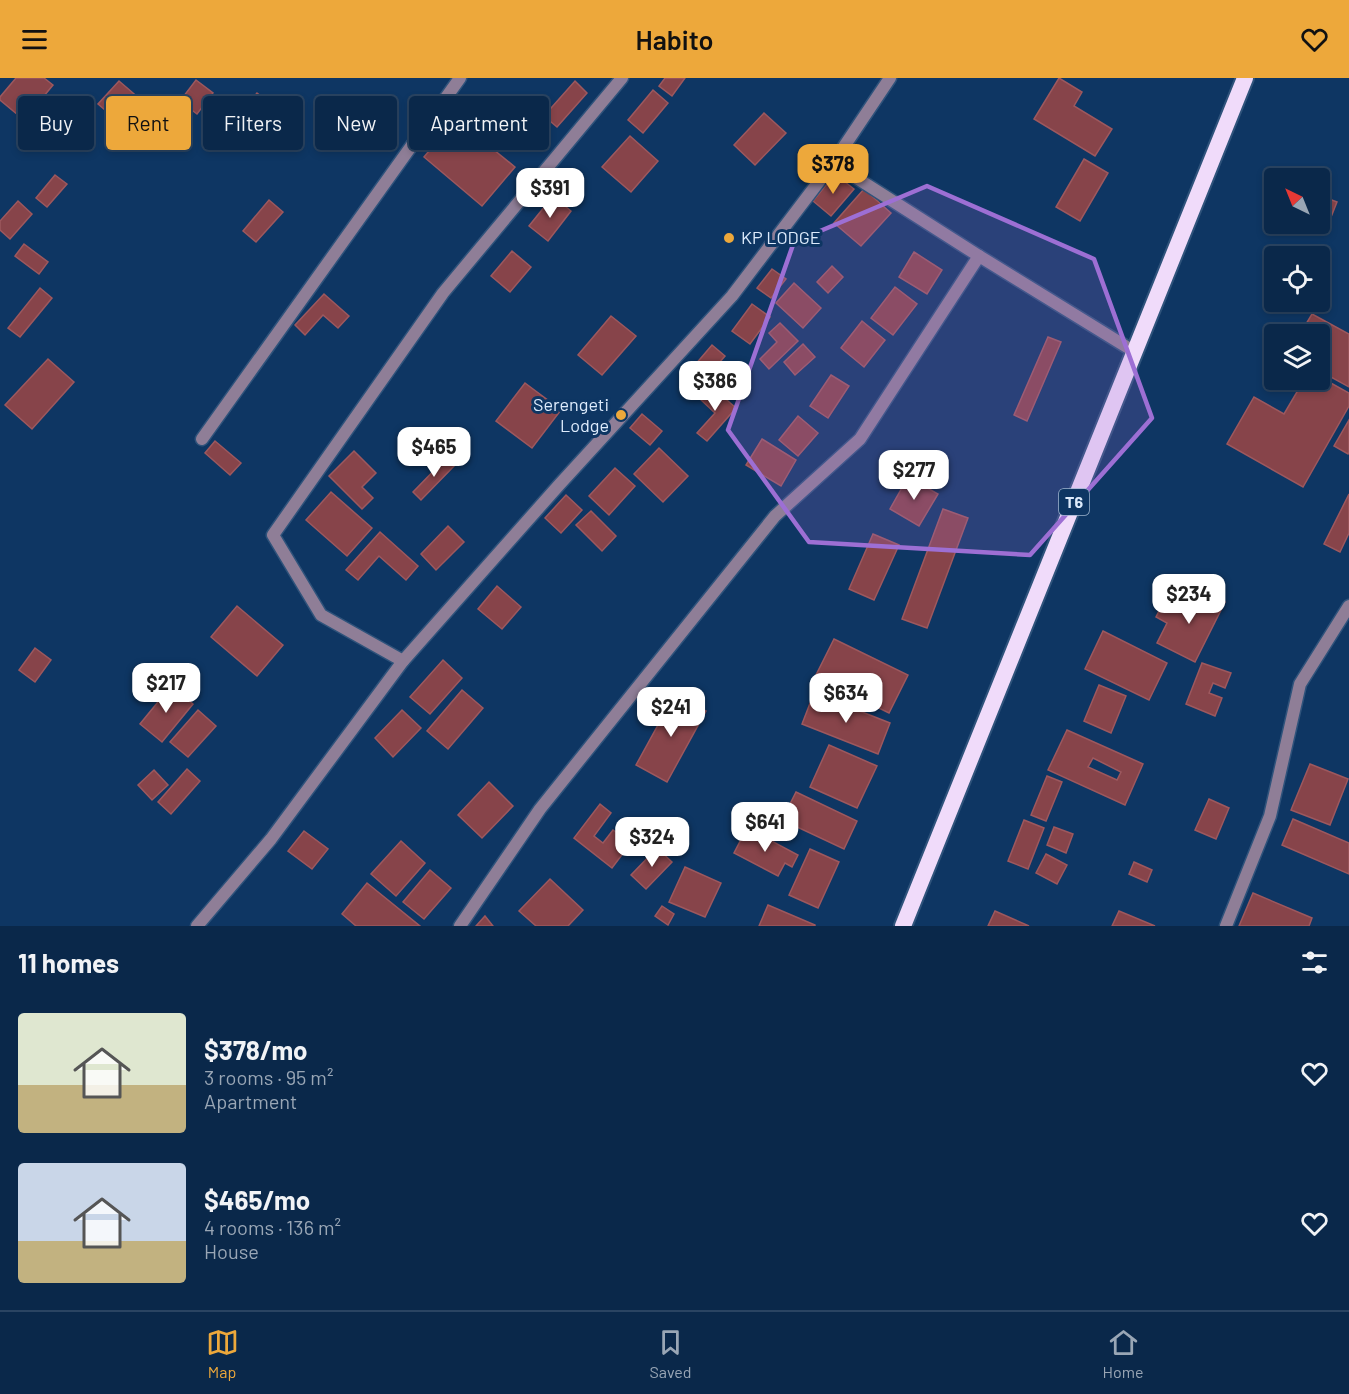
<!DOCTYPE html>
<meta charset="utf-8">
<style>
body{margin:0;font-family:Barlow,sans-serif;background:#133051;color:#f1f3f6;height:100vh;display:flex;flex-direction:column;font-size:22px;white-space:nowrap}
*{box-sizing:border-box;margin:0}
p{font-size:20px;color:#99a6b5}
.icon{flex:none;width:33px;height:33px;fill:none;stroke:currentColor;stroke-width:2;stroke-linecap:round;stroke-linejoin:round}
.map{position:relative;height:848px;overflow:hidden}
.side{display:flex;flex-direction:column;background:#0a284a;flex:1}
.side>*{flex:none}
.banner{position:absolute;left:18px;top:18px;width:600px;height:54px;display:flex;gap:12px}
.needle{width:39px;rotate:317deg}
.buttons{position:absolute;left:1264px;top:90px;display:grid;gap:12px}
.buttons a{display:grid;place-items:center;width:66px;height:66px;border-radius:6px;background:#0a284a;box-shadow:0 3px 9px #0003,0 0 0 2px #2a4462;font-size:30px}
.price{position:absolute;translate:-50% -51px;padding:0 14px;border-radius:12px;background:#fff;color:#222;font-size:20px;line-height:39px;filter:drop-shadow(0 2px 3px #0008)}
.price::after{content:'';position:absolute;left:50%;top:36px;width:18px;height:14px;margin-left:-9px;background:inherit;clip-path:polygon(0 0,100% 0,50% 100%)}
.price.active{background:#eda83b;color:#111}
ul{padding:0;list-style:none}
li{display:flex;align-items:center;gap:18px;height:150px;padding:0 18px}
li span{display:grid;place-items:center;flex:none;width:168px;height:120px;border-radius:6px;color:#555}
li>.icon{margin-inline-start:auto}
span .icon{width:72px;height:72px;fill:#fffc;stroke-width:1}
li b{font-size:26px}
h2{display:flex;justify-content:space-between;align-items:center;height:72px;padding:0 18px;font-size:26px}
.chip{padding:0 21px;border-radius:6px;background:#0a284a;box-shadow:0 3px 9px #0003,0 0 0 2px #2a4462;font-size:21px;line-height:54px}
.chip.active{background:#eda83b;color:#111}
header{display:flex;justify-content:space-between;align-items:center;height:78px;padding:0 18px;background:#eda83b;color:#111;font-size:27px;font-weight:600}
.tab-bar{display:flex;justify-content:space-around;align-items:center;height:84px;border-top:2px solid #2a4462;background:#0a284a;font-size:16px;color:#99a6b5}
.tab-bar a{display:grid;justify-items:center;gap:3px}
.tab-bar .active{color:#eda83b}
.map>svg:first-child{display:block}
.building{fill:#87444a;stroke:#9d585e;stroke-width:1.5;fill-rule:evenodd}
.lines{fill:none;stroke-linecap:round;stroke-linejoin:round}
.minor-casing{stroke:#2f537b;stroke-width:15}
.trunk-casing{stroke:#2f537b;stroke-width:20}
.minor{stroke:#8f7e97;stroke-width:12}
.trunk{stroke:#f0dbfa;stroke-width:16}
.marked{fill:#9d6fd4;fill-opacity:0.2;stroke:#9d6fd4;stroke-width:4.5;stroke-linejoin:round}
.poi-dot{fill:#eda83b;stroke:#0e3663;stroke-width:2}
.labels{text-anchor:middle;stroke-width:6;stroke-linejoin:round;paint-order:stroke}
.shield{fill:#0e3663;stroke:#9fb5ce;stroke-width:1.5}
.shield-label{font-size:16px;font-weight:bold;fill:#ddebfc}
.poi-label{font-size:18px;fill:#ddebfc;stroke:#0e3663;text-anchor:start}
</style>
<header><svg class="icon" aria-label="menu" viewBox="0 0 24 24"><path d="M4 6h16M4 12h16M4 18h16"/></svg>Habito<svg class="icon" aria-label="heart" viewBox="0 0 24 24"><path d="M12 20l-8-8c-3-5 5-10 8-4 3-6 11-1 8 4z"/></svg></header>
<div class="map">
<svg width="1349" height="848" viewBox="0 0 1349 848">
<rect width="100%" height="100%" fill="#0e3663"/>
<g class="building">
<polygon points="16,0 44,0 53,7 24,42 0,22 0,19"/>
<polygon points="665,0 685,0 672,18 659,8"/>
<polygon points="1059,0 1082,14 1074,28 1112,51 1095,78 1034,41"/>
<polygon points="196,2 213,15 197,36 180,23"/>
<polygon points="119,3 154,33 134,57 98,26"/>
<polygon points="575,3 587,15 557,49 544,38"/>
<polygon points="653,12 668,25 643,55 628,42"/>
<polygon points="257,15 271,26 246,58 232,47"/>
<polygon points="764,35 786,55 755,87 734,67"/>
<polygon points="456,41 515,89 482,128 424,79"/>
<polygon points="630,58 658,83 631,114 602,89"/>
<polygon points="1084,81 1108,95 1080,143 1056,129"/>
<polygon points="835,96 854,111 831,138 813,123"/>
<polygon points="55,97 67,106 47,129 36,120"/>
<polygon points="864,111 891,135 861,168 834,145"/>
<polygon points="553,118 571,133 548,163 529,148"/>
<polygon points="1321,118 1337,124 1327,149 1317,146 1320,146"/>
<polygon points="269,122 283,134 256,164 243,153"/>
<polygon points="18,123 32,136 10,161 0,152 0,143"/>
<polygon points="24,166 48,184 39,196 15,178"/>
<polygon points="512,173 531,189 510,214 491,198"/>
<polygon points="914,174 942,192 927,216 899,199"/>
<polygon points="832,188 843,199 828,215 817,204"/>
<polygon points="772,191 786,201 771,220 757,210"/>
<polygon points="794,205 821,230 803,250 776,225"/>
<polygon points="895,209 917,226 893,257 871,240"/>
<polygon points="40,210 52,220 20,259 8,250"/>
<polygon points="324,216 349,238 338,250 323,237 305,257 295,247"/>
<polygon points="752,226 770,239 750,266 732,253"/>
<polygon points="1312,236 1349,256 1349,309 1320,293 1320,256 1300,256"/>
<polygon points="611,238 636,258 602,297 578,277"/>
<polygon points="862,243 885,262 864,289 841,270"/>
<polygon points="780,245 798,263 769,291 760,281 777,264 769,255"/>
<polygon points="1048,259 1061,264 1027,343 1014,337"/>
<polygon points="803,266 815,279 795,297 784,284"/>
<polygon points="712,267 725,278 702,305 689,294"/>
<polygon points="48,281 74,304 32,351 5,327"/>
<polygon points="831,297 849,308 828,340 810,328"/>
<polygon points="1320,299 1349,315 1349,328 1303,409 1227,366 1254,319 1284,336 1304,302 1320,302"/>
<polygon points="525,305 561,332 532,370 496,343"/>
<polygon points="711,308 736,330 707,363 697,355 715,335 700,321"/>
<polygon points="642,336 662,353 650,367 630,350"/>
<polygon points="798,338 818,355 798,378 779,362"/>
<polygon points="1349,342 1349,374 1348,376 1334,368"/>
<polygon points="762,361 796,382 781,408 746,387"/>
<polygon points="215,363 241,385 230,397 205,375"/>
<polygon points="659,370 688,398 663,424 634,396"/>
<polygon points="354,373 376,395 362,409 373,420 362,431 329,398"/>
<polygon points="448,378 456,386 421,422 413,414"/>
<polygon points="615,390 635,408 609,437 589,418"/>
<polygon points="908,399 938,416 919,448 890,431"/>
<polygon points="331,414 372,450 347,478 306,442"/>
<polygon points="1349,416 1349,455 1340,474 1324,466"/>
<polygon points="566,417 582,432 561,455 545,440"/>
<polygon points="943,431 968,440 927,550 902,541"/>
<polygon points="591,433 616,458 602,473 576,447"/>
<polygon points="448,448 464,464 436,492 421,476"/>
<polygon points="380,454 418,488 406,502 379,478 358,502 346,492"/>
<polygon points="873,456 899,467 874,522 849,511"/>
<polygon points="497,508 521,529 502,551 478,531"/>
<polygon points="1202,513 1225,524 1195,584 1157,565 1167,545 1156,539 1165,521 1192,534"/>
<polygon points="237,528 283,567 257,598 211,559"/>
<polygon points="1103,553 1167,585 1149,622 1085,591"/>
<polygon points="834,561 908,597 889,635 815,599"/>
<polygon points="35,570 51,582 35,604 19,592"/>
<polygon points="443,582 462,600 430,636 410,619"/>
<polygon points="1202,585 1231,595 1225,610 1213,605 1209,615 1222,620 1215,638 1186,626"/>
<polygon points="1099,607 1126,618 1111,655 1084,643"/>
<polygon points="171,608 193,626 162,664 140,646"/>
<polygon points="462,612 483,630 448,671 427,653"/>
<polygon points="814,615 890,645 878,676 802,646"/>
<polygon points="675,616 706,633 667,704 636,687"/>
<polygon points="198,632 216,648 188,679 170,664"/>
<polygon points="402,632 421,650 393,679 375,660"/>
<path d="M1067,652L1143,686L1125,727L1048,692ZM1093,680L1121,694L1117,702L1088,689Z"/>
<polygon points="829,667 877,688 857,730 810,709"/>
<polygon points="1310,686 1348,701 1330,747 1291,732"/>
<polygon points="187,691 200,703 171,736 158,724"/>
<polygon points="154,692 168,707 152,722 138,707"/>
<polygon points="1047,698 1062,704 1046,743 1031,737"/>
<polygon points="489,704 513,728 482,760 458,737"/>
<polygon points="796,714 857,743 844,771 782,742"/>
<polygon points="1209,721 1229,730 1216,761 1195,752"/>
<polygon points="600,726 611,735 594,758 603,765 613,752 631,765 612,790 574,760"/>
<polygon points="1293,741 1349,765 1349,796 1282,767"/>
<polygon points="1024,742 1044,750 1028,791 1008,783"/>
<polygon points="1054,749 1073,756 1066,775 1047,767"/>
<polygon points="747,750 798,777 792,789 785,785 778,798 734,775"/>
<polygon points="304,753 328,771 312,791 288,773"/>
<polygon points="401,763 425,785 396,818 371,796"/>
<polygon points="657,770 672,784 646,811 631,797"/>
<polygon points="810,771 839,784 818,830 789,817"/>
<polygon points="1046,776 1067,787 1057,806 1036,795"/>
<polygon points="1134,784 1152,792 1147,804 1129,796"/>
<polygon points="685,789 721,805 705,839 669,824"/>
<polygon points="430,792 451,810 424,841 403,824"/>
<polygon points="550,801 583,832 568,848 536,848 519,833"/>
<polygon points="367,805 420,848 356,848 342,836"/>
<polygon points="1253,815 1312,840 1309,848 1239,848"/>
<polygon points="768,827 815,847 815,848 759,848"/>
<polygon points="662,828 674,836 668,847 655,838"/>
<polygon points="995,833 1029,848 988,848"/>
<polygon points="1119,833 1155,848 1112,848"/>
<polygon points="485,838 493,848 476,848"/>
</g>
<g class="lines">
<g class="minor-casing">
<g id="minor">
<polyline points="833,85 979,178 1135,274"/>
<polyline points="202,361 460,0"/>
<polyline points="403,583 321,537 273,457 443,215 622,0"/>
<polyline points="197,848 271,761 403,583 559,407 732,218 833,85 890,0"/>
<polyline points="460,848 540,731 775,438 860,361 979,178"/>
<polyline points="1226,848 1270,738 1300,606 1349,528"/>
</g>
</g>
<g class="trunk-casing">
<polyline id="trunk" points="903,848 1245,0"/>
</g>
<use href="#minor" class="minor"/>
<use href="#trunk" class="trunk"/>
</g>
<path class="marked" d="M927,108L1094,181L1152,340L1030,477L809,464L728,352L794,164Z"/>
<g class="poi-dot">
<circle cx="729" cy="160" r="6"/>
<circle cx="621" cy="337" r="6"/>
</g>
<g class="labels">
<rect class="shield" x="1059" y="411" width="30" height="26" rx="4.5"/>
<g class="shield-label">
<text x="1074" y="430">T6</text>
</g>
<g class="poi-label">
<text x="741" y="166">KP LODGE</text>
<text x="609" y="333" text-anchor="end">Serengeti<tspan x="609" dy="21">Lodge</tspan></text>
</g>
</g>
</svg>
<div class="buttons">
<a><svg class="needle" viewBox="-14 -14 28 28"><path d="M0-13l5 13h-10z" fill="#e53935"/><path d="M0 13l5-13h-10z" fill="#99a6b5"/></svg></a>
<a><svg class="icon" aria-label="locate" viewBox="0 0 24 24"><circle cx="12" cy="12" r="6"/><path d="M12 2v4M12 18v4M2 12h4M18 12h4"/></svg></a>
<a><svg class="icon" aria-label="layers" viewBox="0 0 24 24"><path d="M12 4l9 5-9 5-9-5zM3 14l9 5 9-5"/></svg></a>
</div>
<b class="price active" style="left:833px;top:117px">$378</b>
<b class="price" style="left:550px;top:141px">$391</b>
<b class="price" style="left:715px;top:334px">$386</b>
<b class="price" style="left:434px;top:400px">$465</b>
<b class="price" style="left:914px;top:423px">$277</b>
<b class="price" style="left:1189px;top:547px">$234</b>
<b class="price" style="left:166px;top:636px">$217</b>
<b class="price" style="left:846px;top:646px">$634</b>
<b class="price" style="left:671px;top:660px">$241</b>
<b class="price" style="left:765px;top:775px">$641</b>
<b class="price" style="left:652px;top:790px">$324</b>
<div class="banner">
<a class="chip">Buy</a>
<a class="chip active">Rent</a>
<a class="chip">Filters</a>
<a class="chip">New</a>
<a class="chip">Apartment</a>
</div>
</div>
<section class="side">
<h2>11 homes<svg class="icon" aria-label="filters" viewBox="0 0 24 24"><path d="M4 7h16M4 17h16"/><circle cx="9" cy="7" r="2"/><circle cx="15" cy="17" r="2"/></svg></h2>
<ul>
<li><span style="background:linear-gradient(#dfe7d0 60%,#c2b280 0)"><svg class="icon" aria-label="home" viewBox="0 0 24 24"><path d="M3 11l9-7 9 7M6 9v11h12V9"/></svg></span><div><b>$378/mo</b><p>3 rooms · 95 m²</p><p>Apartment</p></div><svg class="icon" aria-label="heart" viewBox="0 0 24 24"><path d="M12 20l-8-8c-3-5 5-10 8-4 3-6 11-1 8 4z"/></svg></li>
<li><span style="background:linear-gradient(#c9d6e8 65%,#c2b280 0)"><svg class="icon" aria-label="home" viewBox="0 0 24 24"><path d="M3 11l9-7 9 7M6 9v11h12V9"/></svg></span><div><b>$465/mo</b><p>4 rooms · 136 m²</p><p>House</p></div><svg class="icon" aria-label="heart" viewBox="0 0 24 24"><path d="M12 20l-8-8c-3-5 5-10 8-4 3-6 11-1 8 4z"/></svg></li>
</ul>
</section>
<nav class="tab-bar">
<a class="active"><svg class="icon" aria-label="map" viewBox="0 0 24 24"><path d="M3 6l6-2 6 2 6-2v14l-6 2-6-2-6 2zM9 4v14M15 6v14"/></svg>Map</a>
<a><svg class="icon" aria-label="saved" viewBox="0 0 24 24"><path d="M7 4h10v16l-5-4-5 4z"/></svg>Saved</a>
<a><svg class="icon" aria-label="home" viewBox="0 0 24 24"><path d="M3 11l9-7 9 7M6 9v11h12V9"/></svg>Home</a>
</nav>
